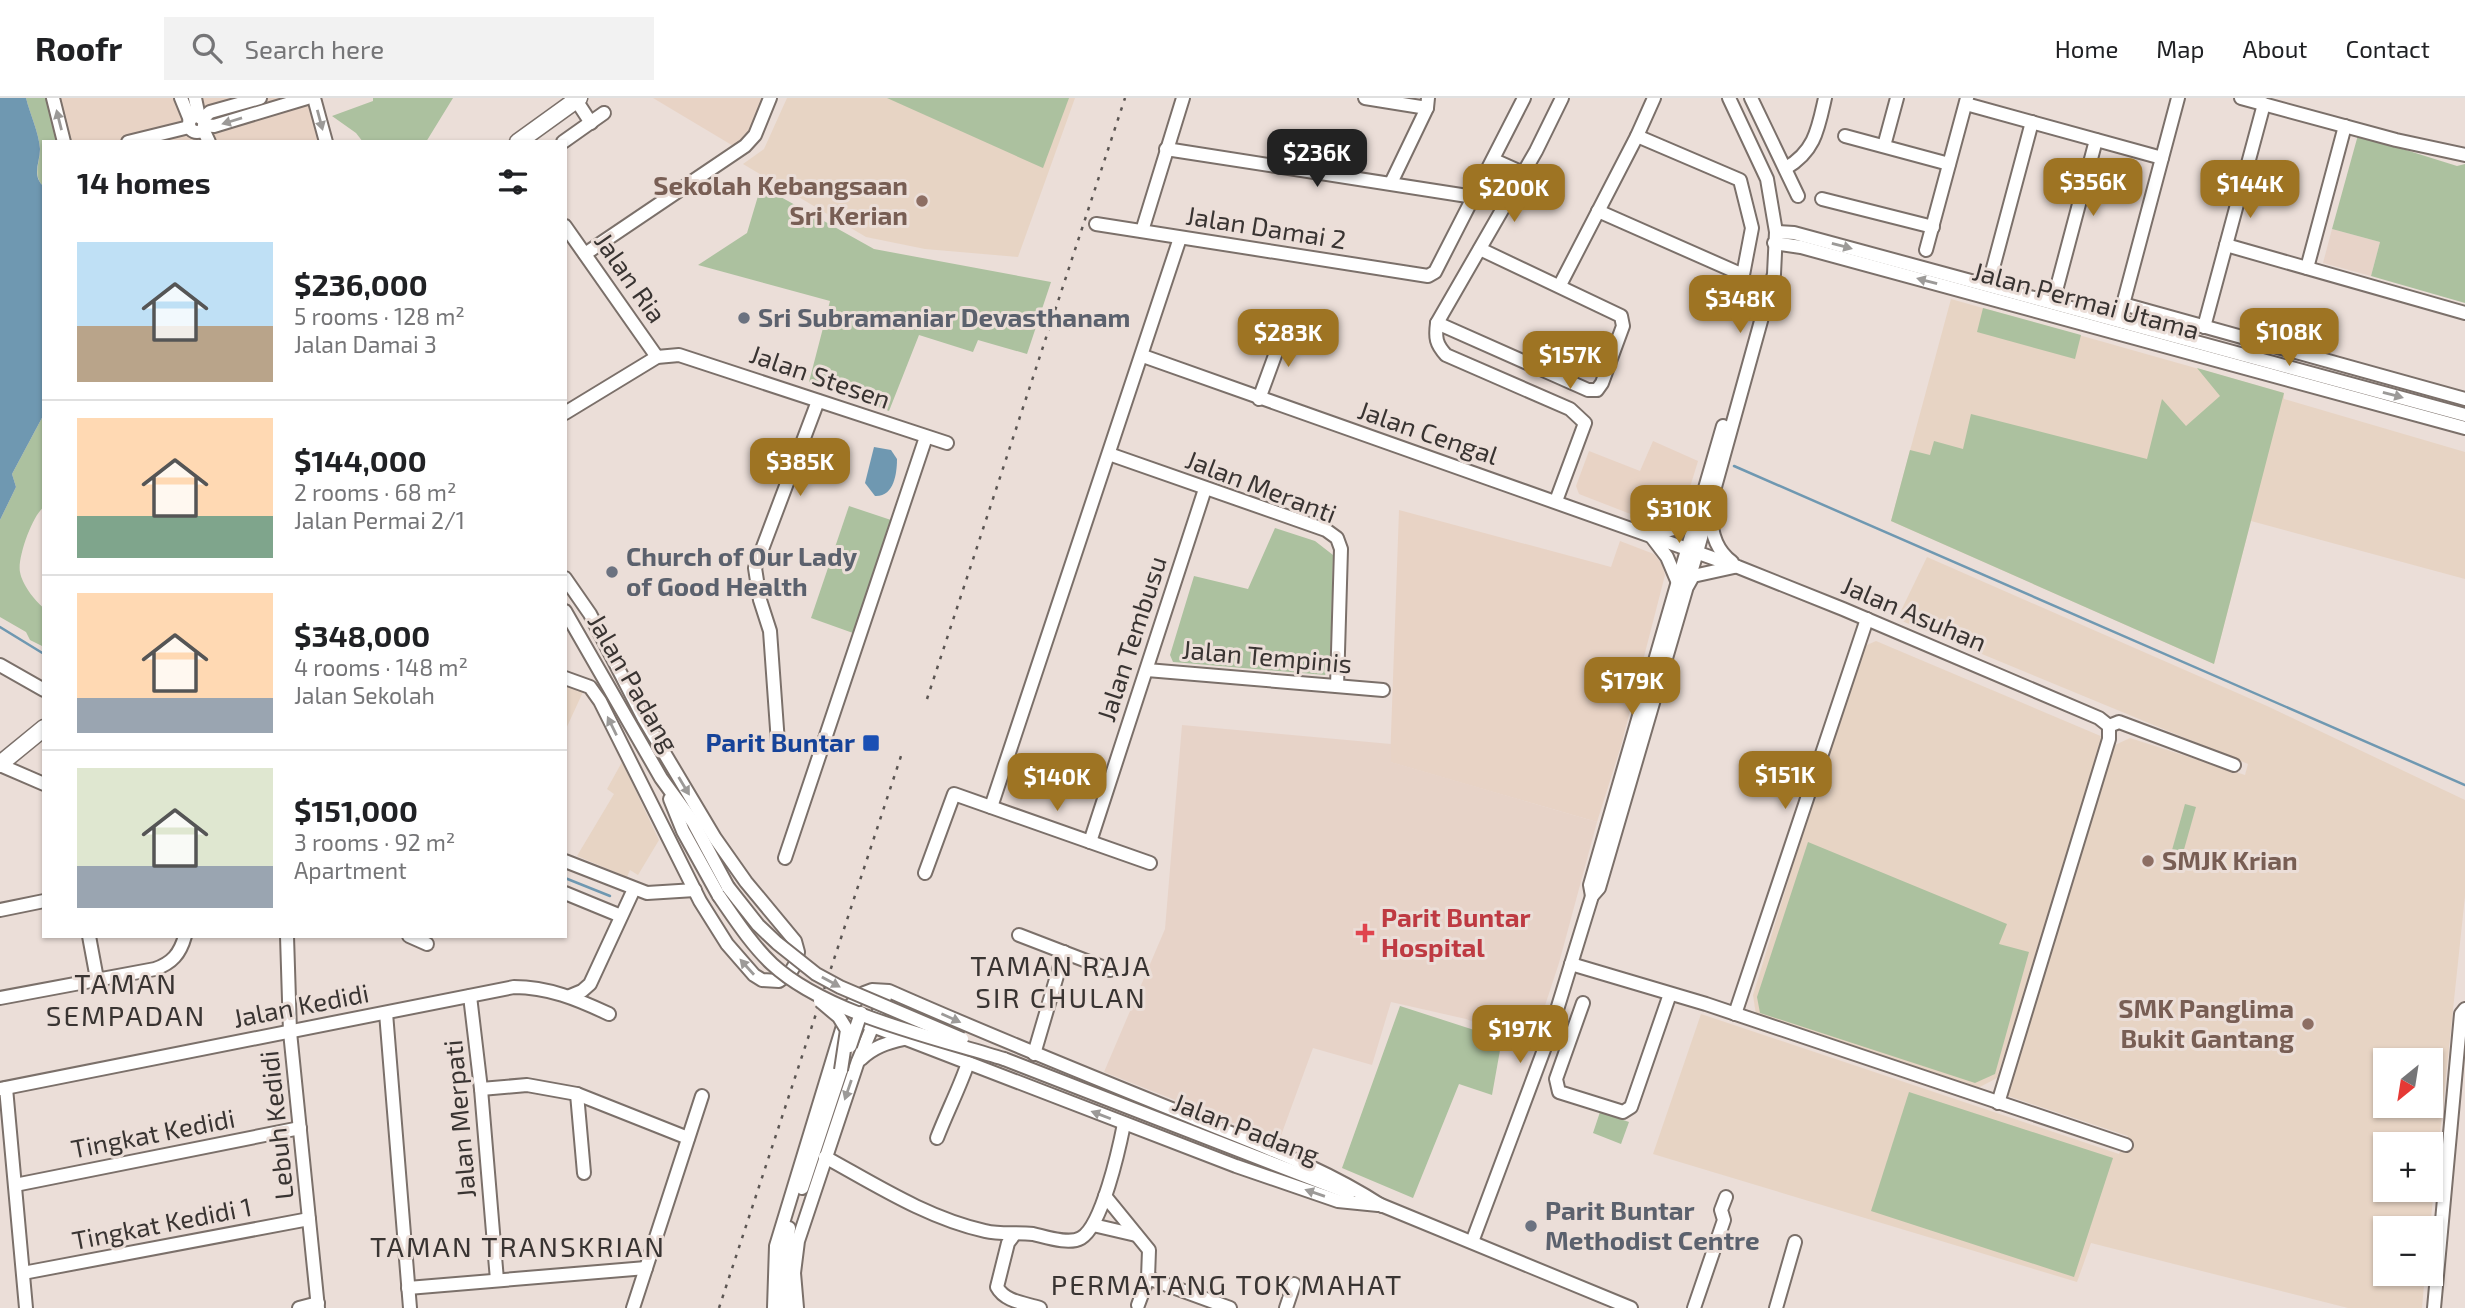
<!DOCTYPE html>
<meta charset="utf-8">
<style>
body{margin:0;font-family:"Exo 2",sans-serif;background:#f2f2f2;color:#202124;height:100vh;display:flex;flex-direction:column;font-size:26px;white-space:nowrap}
*{box-sizing:border-box;margin:0}
p{font-size:23px;color:#757577}
.icon{flex:none;width:38px;height:38px;fill:none;stroke:currentColor;stroke-width:2;stroke-linecap:round;stroke-linejoin:round}
.map{position:relative;flex:1;overflow:hidden}
.side{position:absolute;left:42px;top:42px;width:525px;height:798px;display:flex;flex-direction:column;background:#fff;border-radius:0px;box-shadow:0 2px 5px #0004}
.side>*{flex:none}
.needle{width:46px;rotate:210deg}
.controls{position:absolute;left:2373px;top:950px;display:grid;gap:14px}
.controls a{display:grid;place-items:center;width:70px;height:70px;border-radius:0px;background:#fff;box-shadow:0 2px 5px #0004;font-size:35px}
.price{position:absolute;translate:-50% -60px;padding:0 16px;border-radius:14px;background:#9e7423;color:#fff;font-size:23px;line-height:46px;filter:drop-shadow(0 2px 4px #0008)}
.price::after{content:'';position:absolute;left:50%;top:42px;width:21px;height:16px;margin-left:-10px;background:inherit;clip-path:polygon(0 0,100% 0,50% 100%)}
.price.on{background:#222;color:#fff}
ul{padding:0;list-style:none}
li{display:flex;align-items:center;gap:21px;height:175px;padding:0 35px}
li+li{border-top:2px solid #e0e0e0}
li span{display:grid;place-items:center;flex:none;width:196px;height:140px;border-radius:0px;color:#555}
li>.icon{margin-inline-start:auto}
span .icon{width:84px;height:84px;fill:#fffc;stroke-width:1}
li b{font-size:30px}
h2{display:flex;justify-content:space-between;align-items:center;height:84px;padding:0 35px;font-size:30px}
header{display:flex;align-items:center;gap:42px;box-sizing:border-box;height:98px;padding:0 35px;background:#fff;border-bottom:2px solid #e0e0e0}
header strong{font-size:33px}
nav{display:flex;gap:38px;margin-inline-start:auto;font-size:24px}
.search{width:490px;height:63px;background:#f2f2f2;display:flex;align-items:center;gap:18px;box-sizing:border-box;padding:0 24px;border-radius:0px;color:#757577;font-size:26px}
.map>svg:first-child{display:block}
.commercial{fill:#e8d3c5}
.built{fill:#e7d3c8}
.education{fill:#e7d4c4;fill-rule:evenodd}
.green{fill:#acc19f}
.water{fill:#6f98b1}
.lines{fill:none;stroke-linecap:round;stroke-linejoin:round}
.stream{stroke:#6f98b1;stroke-width:2.5}
.minor-casing{stroke:#7b706a;stroke-width:16}
.major-casing{stroke:#7b706a;stroke-width:19}
.minor{stroke:#fff;stroke-width:12}
.major{stroke:#fff;stroke-width:16}
.rail{stroke:#5c5653;stroke-width:2.5;stroke-dasharray:3.5 7;stroke-linecap:butt}
.minor-bridge-casing{stroke:#7b706a;stroke-width:16;stroke-linecap:butt}
.minor-bridge{stroke:#fff;stroke-width:12}
.oneway{fill:#9c9a98}
.education-dot{fill:#8d6e63;stroke:#ebded8;stroke-width:2.5}
.worship-dot{fill:#6b7280;stroke:#ebded8;stroke-width:2.5}
.transit-dot{fill:#1a4fb4;stroke:#ebded8;stroke-width:2.5}
.health-dot{fill:#e0444e;stroke:#ebded8;stroke-width:2.5}
.labels{text-anchor:middle;stroke-width:6;stroke-linejoin:round;paint-order:stroke}
.education-label{font-size:26px;font-weight:bold;fill:#785e54;stroke:#ebded8;text-anchor:end}
.street-label{font-size:26px;fill:#393432;stroke:#ebded8}
.worship-label{font-size:26px;font-weight:bold;fill:#5b616d;stroke:#ebded8;text-anchor:start}
.transit-label{font-size:26px;font-weight:bold;fill:#164399;stroke:#ebded8;text-anchor:end}
.health-label{font-size:26px;font-weight:bold;fill:#be3a42;stroke:#ebded8;text-anchor:start}
.neighbourhood-label{font-size:28px;letter-spacing:2px;fill:#393432;stroke:#ebded8}
</style>
<header>
<strong>Roofr</strong>
<div class="search"><svg class="icon" aria-label="search" viewBox="0 0 24 24"><circle cx="10" cy="10" r="6"/><path d="M15 15l6 6"/></svg>Search here</div>
<nav><a>Home</a><a>Map</a><a>About</a><a>Contact</a></nav>
</header>
<div class="map">
<svg width="2465" height="1210" viewBox="0 0 2465 1210">
<rect width="100%" height="100%" fill="#ebded8"/>
<g class="commercial">
<polygon points="51,0 312,0 325,44 64,44"/>
<polygon points="653,0 768,0 751,39 735,49"/>
<polygon points="1653,343 1698,363 1680,422 1664,429 1579,396 1576,388 1589,353 1640,373"/>
<polygon points="1399,412 1611,469 1620,443 1654,456 1662,466 1665,477 1621,648 1597,724 1390,664"/>
</g>
<g class="built">
<polygon points="2332,131 2380,144 2371,178 2323,165"/>
<polygon points="1182,627 1391,646 1391,664 1597,724 1559,865 1532,947 1466,921 1391,904 1372,967 1313,950 1279,1043 1104,974 1165,831"/>
</g>
<g class="education">
<polygon points="787,0 1075,0 1018,159 925,151 866,139 743,66 764,51"/>
<polygon points="1951,201 2284,295 2284,301 2465,354 2465,481 2251,423 2214,566 1891,423"/>
<path d="M1927,459L2267,608L2465,702V798L2430,1130H2385V1176H2425L2422,1210H2348L2091,1145L2077,1184L1653,1056L1701,916L2119,1056L2128,1038L2008,998L2051,849L2115,647L2130,640L2245,677L2248,666L1897,521ZM2385,962H2431V1008H2385ZM2385,1046H2431V1092H2385Z"/>
<polygon points="1876,543 2103,639 1997,980 1976,991 1756,917 1753,897 1860,550"/>
<polygon points="565,587 583,594 565,633"/>
<polygon points="622,664 659,742 638,777 630,772 627,779 577,758 614,696 607,691"/>
</g>
<g class="green">
<path d="M26,0H48L60,44H44V89C32,78 40,64 40,51C39,35 30,16 26,0Z"/>
<polygon points="373,0 453,0 426,44 363,44 356,35 332,18 373,3"/>
<polygon points="887,0 1069,0 1043,70"/>
<polygon points="2358,37 2457,68 2465,66 2465,205 2371,178 2380,144 2332,131"/>
<polygon points="761,88 874,151 1051,184 1027,256 978,242 973,254 919,237 889,313 809,284 830,203 698,167 747,135"/>
<polygon points="1983,210 2081,237 2075,261 1977,234"/>
<polygon points="2197,270 2284,295 2214,566 1891,423 1910,352 1930,357 1934,343 1963,351 1971,316 2147,361 2162,301 2186,328 2220,298"/>
<path d="M44,316V409C33,416 17,460 20,474C22,486 34,502 44,510V549L30,542L26,534L0,519V422L16,389L12,376Z"/>
<polygon points="849,408 891,422 853,535 811,520"/>
<polygon points="1275,430 1315,443 1333,457 1330,569 1325,577 1173,564 1170,557 1194,478 1248,491"/>
<polygon points="2185,706 2196,709 2183,755 2172,752"/>
<polygon points="1808,744 2007,826 1999,846 2029,854 1995,976 1975,985 1760,915 1757,899"/>
<polygon points="1400,908 1502,941 1492,997 1459,986 1413,1100 1342,1070"/>
<polygon points="1909,994 2113,1060 2074,1179 1871,1113"/>
<polygon points="1600,1014 1629,1024 1621,1046 1593,1035"/>
</g>
<g class="water">
<path d="M0,0H26C30,16 39,35 40,51C40,65 31,77 44,89V316L12,376L16,389L0,422Z"/>
<path d="M874,349L891,352L897,361C897,375 894,399 875,398L865,385Z"/>
</g>
<g class="lines">
<g class="stream">
<polyline points="1734,368 2465,687"/>
<polyline points="0,529 44,556"/>
<polyline points="565,780 610,798"/>
</g>
<g class="minor-casing">
<g id="minor">
<polyline points="53,0 64,44"/>
<polyline points="181,0 190,22"/>
<polyline points="195,0 199,19"/>
<polyline points="314,0 326,44"/>
<polyline points="1365,0 1427,10"/>
<polyline points="1751,0 1798,98"/>
<polyline points="2241,0 2396,42 2465,57"/>
<polyline points="576,2 591,25"/>
<polyline points="1966,6 2162,60"/>
<circle cx="197" cy="26" r="8"/>
<polyline points="202,21 210,14 260,0"/>
<polyline points="204,27 214,28 307,0"/>
<polyline points="203,31 209,44"/>
<polyline points="1845,38 1949,66"/>
<polyline points="128,44 189,29"/>
<polyline points="563,44 604,15"/>
<polyline points="1884,48 1897,0"/>
<polyline points="1166,51 1474,99"/>
<polyline points="1494,62 1523,75"/>
<path d="M1786,70C1815,53 1818,31 1825,0"/>
<polyline points="1391,85 1427,10 1428,0"/>
<polyline points="1822,101 1933,129"/>
<polyline points="1598,113 1743,177 1752,130 1740,82 1637,38"/>
<polyline points="1096,126 1428,178 1435,174 1524,0"/>
<polyline points="565,128 657,259"/>
<polyline points="1142,133 1183,0"/>
<polyline points="1776,134 1794,135 2465,317"/>
<polyline points="1774,145 1801,149 2465,330"/>
<polyline points="2226,147 2465,215"/>
<polyline points="1926,152 1967,0"/>
<polyline points="585,156 745,48 755,37 770,0"/>
<polyline points="1993,170 2032,24"/>
<polyline points="2307,170 2345,28"/>
<polyline points="1560,187 1637,38 1654,0"/>
<polyline points="2057,189 2096,42"/>
<polyline points="2123,206 2465,301"/>
<polyline points="2121,214 2178,0"/>
<polyline points="1437,225 1588,292 1597,292 1602,285 1623,228 1621,218 1480,151"/>
<polyline points="2204,229 2264,6"/>
<polyline points="1143,258 1738,469 1843,511 2099,620 2109,628"/>
<polyline points="1259,301 1285,230"/>
<polyline points="565,315 657,259 679,257 947,345"/>
<polyline points="1109,356 1326,432 1337,440 1341,451 1337,588"/>
<path d="M1556,403L1585,325L1570,311L1446,257C1436,246 1435,240 1437,225L1536,53L1562,0"/>
<path d="M1711,416C1711,435 1717,453 1732,464"/>
<polyline points="1650,437 1682,429 1696,422"/>
<polyline points="1651,438 1667,459 1678,485"/>
<polyline points="565,480 590,516 644,621 715,740 746,784 795,843 798,854 796,865 790,875 779,883 762,882 754,877 727,846 700,803 600,603 590,589 565,580"/>
<polyline points="1688,487 1693,478 1734,469"/>
<polyline points="565,513 661,680 693,724 728,789"/>
<polyline points="0,567 44,592"/>
<polyline points="1147,572 1383,592"/>
<polyline points="2109,628 2119,624 2234,667"/>
<polyline points="778,645 770,533 760,502 755,470 818,303"/>
<polyline points="0,667 44,686"/>
<polyline points="670,701 683,733 719,798"/>
<polyline points="991,709 1180,140"/>
<polyline points="1090,744 1205,391"/>
<polyline points="785,760 926,339"/>
<polyline points="565,763 647,795 695,792"/>
<polyline points="925,775 954,696 1150,765"/>
<polyline points="565,795 621,818"/>
<polyline points="1592,798 1590,787 1723,328"/>
<polyline points="0,812 44,803"/>
<polyline points="1019,837 1110,872"/>
<polyline points="89,838 97,881"/>
<polyline points="287,838 290,934 318,1210"/>
<polyline points="409,838 427,846"/>
<polyline points="1571,866 1706,906 2126,1047"/>
<polyline points="470,898 481,991 497,1182"/>
<polyline points="570,898 582,893 590,886 634,791"/>
<path d="M0,900L155,871C172,865 180,856 185,838"/>
<polyline points="1583,905 1556,981 1559,994 1623,1014 1631,1009 1670,896"/>
<polyline points="386,915 410,1210"/>
<polyline points="1735,916 1867,521"/>
<polyline points="849,919 1236,1068 1338,1103 1378,1107"/>
<polyline points="1034,956 1064,854"/>
<path d="M861,961C874,949 886,945 904,941"/>
<polyline points="1004,961 1349,1095"/>
<polyline points="6,990 26,1210"/>
<path d="M0,991L514,889C548,889 577,901 609,916"/>
<polyline points="481,991 527,987 577,996 688,1040"/>
<polyline points="577,996 584,1075"/>
<polyline points="1998,1005 2109,641 2109,628"/>
<path d="M937,1040C947,1014 959,991 968,965"/>
<path d="M825,1059C876,1087 927,1120 985,1133C1001,1137 1017,1134 1033,1136C1046,1139 1069,1147 1081,1140C1102,1128 1119,1051 1124,1026"/>
<polyline points="15,1087 300,1030"/>
<polyline points="802,1090 841,972"/>
<polyline points="1105,1098 1149,1152 1148,1180 1138,1207"/>
<polyline points="1376,1105 1631,1210"/>
<polyline points="1093,1127 1136,1137"/>
<path d="M1014,1137L1008,1145L997,1189C1005,1204 1025,1205 1040,1210"/>
<polyline points="1472,1144 1548,941 1592,798 1599,790 1697,454 1774,176 1776,134 1767,81 1729,0"/>
<polyline points="23,1175 309,1121"/>
<polyline points="1148,1180 1230,1210"/>
<polyline points="408,1190 646,1170"/>
<polyline points="299,1210 318,1205"/>
<polyline points="633,1210 702,998"/>
<path d="M774,1210L776,1148L846,918L851,907L864,895L872,892L889,893C986,936 1085,976 1184,1016C1251,1044 1321,1068 1382,1108"/>
<polyline points="786,1210 784,1173 789,1130"/>
<polyline points="797,1210 794,1175 798,1143 858,963 885,899"/>
<polyline points="1286,1210 1294,1186"/>
<polyline points="1694,1210 1724,1122 1721,1112 1726,1099"/>
<polyline points="1776,1210 1795,1144"/>
<polyline points="2434,1210 2461,916 2465,911"/>
</g>
</g>
<g class="major-casing">
<g id="major">
<polyline points="518,44 579,0"/>
<polyline points="0,666 44,630"/>
</g>
</g>
<use href="#minor" class="minor"/>
<use href="#major" class="major"/>
<g class="rail">
<polyline points="927,601 1125,0"/>
<polyline points="719,1210 902,655"/>
</g>
<g class="minor-bridge-casing">
<g id="minor-bridge">
<polyline points="728,789 758,827 777,845 816,876 840,889 962,941"/>
<path d="M719,798C735,821 751,846 772,866C826,916 933,939 1004,961"/>
<polyline points="820,903 839,919 847,932 841,972"/>
<polyline points="850,948 861,915"/>
</g>
</g>
<use href="#minor-bridge" class="minor-bridge"/>
</g>
<defs><path id="oneway-solid" d="M-6-.8H1V-3.2L6.5 0L1 3.2V.8H-6Z" transform="scale(1.75)"/></defs>
<g class="oneway">
<use href="#oneway-solid" transform="translate(59 22) rotate(-104)"/>
<use href="#oneway-solid" transform="translate(320 22) rotate(75)"/>
<use href="#oneway-solid" transform="translate(232 23) rotate(163)"/>
<use href="#oneway-solid" transform="translate(1842 148) rotate(15)"/>
<use href="#oneway-solid" transform="translate(1927 183) rotate(-165)"/>
<use href="#oneway-solid" transform="translate(2393 297) rotate(15)"/>
<use href="#oneway-solid" transform="translate(612 628) rotate(-116)"/>
<use href="#oneway-solid" transform="translate(684 688) rotate(59)"/>
<use href="#oneway-solid" transform="translate(747 869) rotate(-132)"/>
<use href="#oneway-solid" transform="translate(831 884) rotate(29)"/>
<use href="#oneway-solid" transform="translate(951 920) rotate(24)"/>
<use href="#oneway-solid" transform="translate(848 992) rotate(109)"/>
<use href="#oneway-solid" transform="translate(1101 1017) rotate(-159)"/>
<use href="#oneway-solid" transform="translate(1315 1095) rotate(-161)"/>
</g>
<g class="education-dot">
<circle cx="922" cy="103" r="7"/>
<circle cx="2148" cy="763" r="7"/>
<circle cx="2308" cy="926" r="7"/>
</g>
<g class="worship-dot">
<circle cx="744" cy="220" r="7"/>
<circle cx="612" cy="474" r="7"/>
<circle cx="1531" cy="1128" r="7"/>
</g>
<rect class="transit-dot" x="862" y="636" width="18" height="18" rx="3.5"/>
<path class="health-dot" d="M1361.5 824.5h7v7h7v7h-7v7h-7v-7h-7v-7h7z"/>
<g class="labels">
<g class="education-label">
<text x="908" y="97">Sekolah Kebangsaan<tspan x="908" dy="30">Sri Kerian</tspan></text>
<text x="2162" y="772" text-anchor="start">SMJK Krian</text>
<text x="2294" y="920">SMK Panglima<tspan x="2294" dy="30">Bukit Gantang</tspan></text>
</g>
<g class="street-label">
<text transform="translate(1266 130) rotate(9)" y="9">Jalan Damai 2</text>
<text transform="translate(630 180) rotate(55)" y="9">Jalan Ria</text>
<text transform="translate(2086 203) rotate(15)" y="9">Jalan Permai Utama</text>
<text transform="translate(820 279) rotate(19)" y="9">Jalan Stesen</text>
<text transform="translate(1428 335) rotate(19)" y="9">Jalan Cengal</text>
<text transform="translate(1261 389) rotate(21)" y="9">Jalan Meranti</text>
<text transform="translate(1914 516) rotate(23)" y="9">Jalan Asuhan</text>
<text transform="translate(1132 541) rotate(-72)" y="9">Jalan Tembusu</text>
<text transform="translate(1267 559) rotate(5)" y="9">Jalan Tempinis</text>
<text transform="translate(633 585) rotate(60)" y="9">Jalan Padang</text>
<text transform="translate(301 908) rotate(-11)" y="9">Jalan Kedidi</text>
<text transform="translate(460 1021) rotate(-95)" y="9">Jalan Merpati</text>
<text transform="translate(277 1027) rotate(-96)" y="9">Lebuh Kedidi</text>
<text transform="translate(1246 1031) rotate(21)" y="9">Jalan Padang</text>
<text transform="translate(153 1036) rotate(-11)" y="9">Tingkat Kedidi</text>
<text transform="translate(162 1126) rotate(-11)" y="9">Tingkat Kedidi 1</text>
</g>
<g class="worship-label">
<text x="758" y="229">Sri Subramaniar Devasthanam</text>
<text x="626" y="468">Church of Our Lady<tspan x="626" dy="30">of Good Health</tspan></text>
<text x="1545" y="1122">Parit Buntar<tspan x="1545" dy="30">Methodist Centre</tspan></text>
</g>
<g class="transit-label">
<text x="855" y="654">Parit Buntar</text>
</g>
<g class="health-label">
<text x="1381" y="829">Parit Buntar<tspan x="1381" dy="30">Hospital</tspan></text>
</g>
<g class="neighbourhood-label">
<text x="1061" y="878">TAMAN RAJA<tspan x="1061" dy="32">SIR CHULAN</tspan></text>
<text x="126" y="896">TAMAN<tspan x="126" dy="32">SEMPADAN</tspan></text>
<text x="518" y="1159">TAMAN TRANSKRIAN</text>
<text x="1227" y="1197">PERMATANG TOK MAHAT</text>
</g>
</g>
</svg>
<div class="controls">
<a><svg class="needle" viewBox="-14 -14 28 28"><path d="M0-13l5 13h-10z" fill="#e53935"/><path d="M0 13l5-13h-10z" fill="#757577"/></svg></a>
<a>+</a>
<a>−</a>
</div>
<b class="price on" style="left:1317px;top:91px">$236K</b>
<b class="price" style="left:2093px;top:120px">$356K</b>
<b class="price" style="left:2250px;top:122px">$144K</b>
<b class="price" style="left:1514px;top:126px">$200K</b>
<b class="price" style="left:1740px;top:237px">$348K</b>
<b class="price" style="left:2289px;top:270px">$108K</b>
<b class="price" style="left:1288px;top:271px">$283K</b>
<b class="price" style="left:1570px;top:293px">$157K</b>
<b class="price" style="left:800px;top:400px">$385K</b>
<b class="price" style="left:1679px;top:447px">$310K</b>
<b class="price" style="left:1632px;top:619px">$179K</b>
<b class="price" style="left:1785px;top:713px">$151K</b>
<b class="price" style="left:1057px;top:715px">$140K</b>
<b class="price" style="left:1520px;top:967px">$197K</b>
<section class="side">
<h2>14 homes<svg class="icon" aria-label="filters" viewBox="0 0 24 24"><path d="M4 7h16M4 17h16"/><circle cx="9" cy="7" r="2"/><circle cx="15" cy="17" r="2"/></svg></h2>
<ul>
<li><span style="background:linear-gradient(#bfe0f5 60%,#b9a48a 0)"><svg class="icon" aria-label="home" viewBox="0 0 24 24"><path d="M3 11l9-7 9 7M6 9v11h12V9"/></svg></span><div><b>$236,000</b><p>5 rooms · 128 m²</p><p>Jalan Damai 3</p></div></li>
<li><span style="background:linear-gradient(#ffd9b3 70%,#7fa58c 0)"><svg class="icon" aria-label="home" viewBox="0 0 24 24"><path d="M3 11l9-7 9 7M6 9v11h12V9"/></svg></span><div><b>$144,000</b><p>2 rooms · 68 m²</p><p>Jalan Permai 2/1</p></div></li>
<li><span style="background:linear-gradient(#ffd9b3 75%,#9aa5b1 0)"><svg class="icon" aria-label="home" viewBox="0 0 24 24"><path d="M3 11l9-7 9 7M6 9v11h12V9"/></svg></span><div><b>$348,000</b><p>4 rooms · 148 m²</p><p>Jalan Sekolah</p></div></li>
<li><span style="background:linear-gradient(#dfe7d0 70%,#9aa5b1 0)"><svg class="icon" aria-label="home" viewBox="0 0 24 24"><path d="M3 11l9-7 9 7M6 9v11h12V9"/></svg></span><div><b>$151,000</b><p>3 rooms · 92 m²</p><p>Apartment</p></div></li>
</ul>
</section>
</div>
